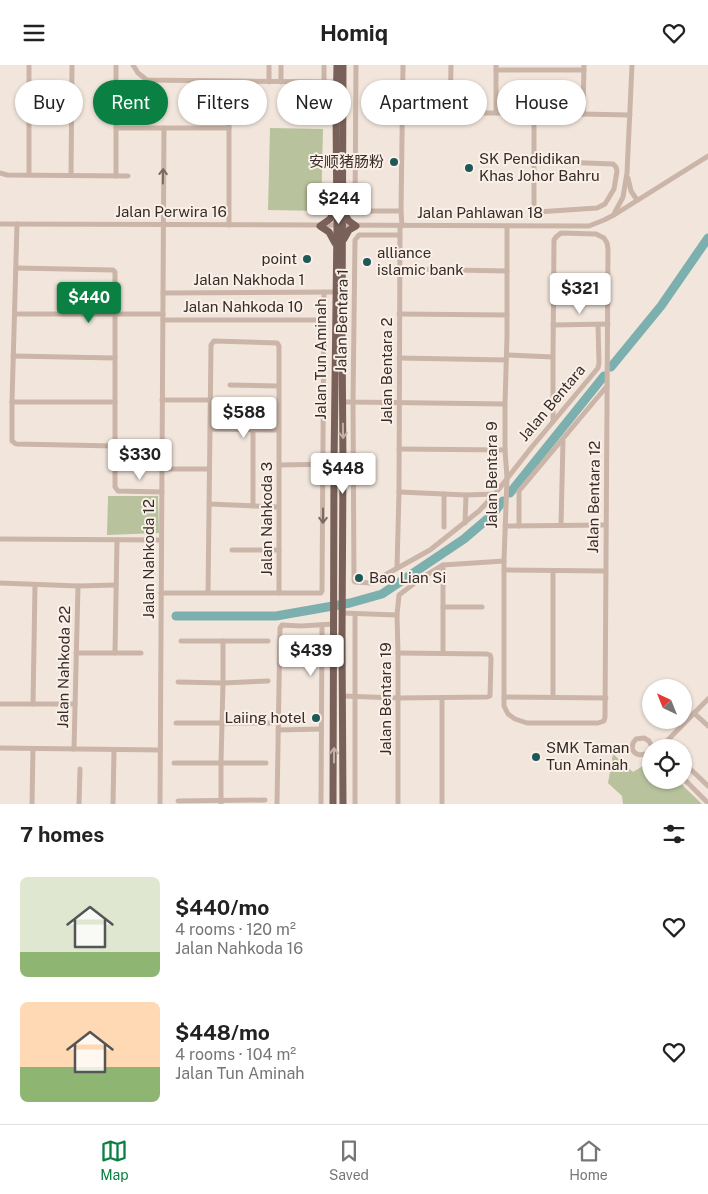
<!DOCTYPE html>
<meta charset="utf-8">
<style>
body{margin:0;font-family:"Public Sans","Noto Sans SC",sans-serif;background:#f2f2f2;color:#222;height:100vh;display:flex;flex-direction:column;font-size:19px;white-space:nowrap}
*{box-sizing:border-box;margin:0}
p{font-size:16px;color:#767676}
.icon{flex:none;width:28px;height:28px;fill:none;stroke:currentColor;stroke-width:2;stroke-linecap:round;stroke-linejoin:round}
.map{position:relative;height:739px;overflow:hidden}
.drawer{display:flex;flex-direction:column;background:#fff;flex:1}
.drawer>*{flex:none}
.banner{position:absolute;left:15px;top:15px;width:679px;height:45px;display:flex;gap:10px}
.needle{width:32px;rotate:317deg}
.tools{position:absolute;left:642px;top:614px;display:grid;gap:10px}
.tools a{display:grid;place-items:center;width:50px;height:50px;border-radius:50%;background:#fff;box-shadow:0 1px 4px #0004;font-size:25px}
.price{position:absolute;translate:-50% -42px;padding:0 11px;border-radius:5px;background:#fff;color:#222;font-size:16px;line-height:32px;filter:drop-shadow(0 1px 2px #0008)}
.price::after{content:'';position:absolute;left:50%;top:30px;width:15px;height:11px;margin-left:-8px;background:inherit;clip-path:polygon(0 0,100% 0,50% 100%)}
.price.active{background:#0b8043;color:#fff}
ul{padding:0;list-style:none}
li{display:flex;align-items:center;gap:15px;height:125px;padding:0 20px}
li span{display:grid;place-items:center;flex:none;width:140px;height:100px;border-radius:8px;color:#555}
li>.icon{margin-inline-start:auto}
span .icon{width:60px;height:60px;fill:#fffc;stroke-width:1}
li b{font-size:21px}
h2{display:flex;justify-content:space-between;align-items:center;height:60px;padding:0 20px;font-size:21px}
.chip{padding:0 18px;border-radius:22px;background:#fff;box-shadow:0 1px 4px #0004;font-size:18px;line-height:45px}
.chip.active{background:#0b8043;color:#fff}
header{display:flex;justify-content:space-between;align-items:center;height:65px;padding:0 20px;background:#fff;font-size:22px;font-weight:700}
.menu{display:flex;justify-content:space-around;align-items:center;height:70px;border-top:1px solid #e0e0e0;background:#fff;font-size:14px;color:#767676}
.menu a{display:grid;justify-items:center;gap:2px}
.menu .active{color:#0b8043}
.map>svg:first-child{display:block}
.green{fill:#b8c29c}
.lines{fill:none;stroke-linecap:round;stroke-linejoin:round}
.river{stroke:#7bb0ae;stroke-width:9}
.minor{stroke:#cbb5a8;stroke-width:5}
.major{stroke:#796159;stroke-width:7}
.oneway{stroke:#7a6a62}
.oneway2{stroke:#c0b0a8}
.poi-dot{fill:#1d5958;stroke:#faf0e8;stroke-width:2}
.labels{text-anchor:middle;stroke-width:4;stroke-linejoin:round;paint-order:stroke}
.poi-label{font-size:15px;fill:#372c28;stroke:#faf0e8;text-anchor:start}
.street-label{font-size:15px;fill:#372c28;stroke:#faf0e8}
</style>
<header><svg class="icon" aria-label="menu" viewBox="0 0 24 24"><path d="M4 6h16M4 12h16M4 18h16"/></svg>Homiq<svg class="icon" aria-label="heart" viewBox="0 0 24 24"><path d="M12 20l-8-8c-3-5 5-10 8-4 3-6 11-1 8 4z"/></svg></header>
<div class="map">
<svg width="708" height="739" viewBox="0 0 708 739">
<rect width="100%" height="100%" fill="#f2e6dc"/>
<g class="green">
<polygon points="270,63 323,64 321,146 268,145"/>
<polygon points="108,431 158,431 159,468 107,470"/>
<polygon points="613,689 633,707 651,696 651,715 677,715 702,739 623,739 622,731 608,718"/>
</g>
<g class="lines">
<g class="river">
<polyline points="611,302 661,241 708,173"/>
<polyline points="510,428 604,311"/>
<polyline points="176,551 276,551 350,538 382,529 464,474 492,450 503,436"/>
</g>
<g class="minor">
<polyline points="29,0 29,110"/>
<polyline points="116,0 116,111"/>
<polyline points="133,0 138,8 147,15 337,17"/>
<polyline points="356,0 355,144 357,146 401,146"/>
<polyline points="496,0 496,48"/>
<polyline points="496,5 584,5"/>
<polyline points="229,16 229,160"/>
<polyline points="269,17 269,0"/>
<polyline points="281,17 281,0"/>
<polyline points="324,17 324,0"/>
<polyline points="402,48 534,48 630,50"/>
<polyline points="534,48 534,144 535,146 537,147 597,143 605,139 614,124 617,106 616,102 613,99 534,96"/>
<polyline points="450,49 451,0"/>
<polyline points="583,49 584,0"/>
<polyline points="116,63 229,63"/>
<polyline points="0,108 7,110 128,111"/>
<polyline points="71,110 72,0"/>
<polyline points="628,113 631,126 637,135"/>
<polyline points="614,149 623,132 627,108 632,0"/>
<polyline points="0,159 589,161 604,155 614,150 708,91"/>
<polyline points="17,159 12,337 12,376 16,379 115,381"/>
<polyline points="402,161 401,146 403,0"/>
<polyline points="507,161 507,271 505,339 505,385 507,413 504,496 504,641 508,649 515,654 527,658 598,658 604,656 605,652 608,184 607,178 604,173 596,169 561,168 556,172 554,175 553,292 553,356"/>
<polyline points="400,170 359,170 355,175 353,337 505,339"/>
<polyline points="16,203 113,205 115,207 115,422 118,426 162,427"/>
<polyline points="400,204 507,206"/>
<polyline points="554,215 595,216"/>
<polyline points="163,228 336,227"/>
<polyline points="15,249 163,249"/>
<polyline points="399,249 507,250"/>
<polyline points="163,255 324,255"/>
<polyline points="553,260 608,259"/>
<polyline points="507,290 553,292"/>
<polyline points="13,291 115,293"/>
<polyline points="399,293 506,295"/>
<polyline points="230,320 279,321"/>
<polyline points="162,335 210,335"/>
<polyline points="12,337 115,337"/>
<polyline points="343,337 353,337 354,516 355,517 370,518 376,515 430,485 479,446 495,429 531,383 598,303 599,298 598,260"/>
<polyline points="210,364 279,365"/>
<polyline points="253,364 253,441"/>
<polyline points="399,384 505,385"/>
<polyline points="279,400 334,399"/>
<polyline points="162,404 209,404"/>
<polyline points="399,427 466,430 495,429"/>
<polyline points="209,439 279,442"/>
<polyline points="465,458 466,430"/>
<polyline points="561,460 563,376"/>
<polyline points="505,461 606,460"/>
<polyline points="519,461 519,426 607,321"/>
<polyline points="444,462 444,429"/>
<polyline points="0,474 161,475"/>
<polyline points="232,485 279,485"/>
<polyline points="397,503 399,427 400,161"/>
<polyline points="504,505 606,506"/>
<polyline points="553,506 553,632"/>
<polyline points="0,518 78,521 116,520"/>
<polyline points="161,528 321,528 322,526 324,227"/>
<polyline points="208,528 211,280 214,276 277,278 279,281 279,528"/>
<polyline points="443,542 482,542"/>
<polyline points="342,548 397,550"/>
<polyline points="181,576 268,576"/>
<polyline points="76,588 141,588"/>
<polyline points="115,588 117,475"/>
<polyline points="443,588 443,500"/>
<polyline points="178,617 223,618 268,616"/>
<polyline points="342,631 398,633 487,632 490,631 491,593 490,590 487,589 398,588"/>
<polyline points="504,632 606,633"/>
<polyline points="0,639 75,639"/>
<polyline points="33,639 35,520"/>
<polyline points="694,648 708,661"/>
<polyline points="176,658 271,658"/>
<polyline points="278,665 321,664"/>
<polyline points="661,682 708,634"/>
<polyline points="0,683 160,685"/>
<polyline points="74,684 78,521"/>
<path d="M651,688C643,689 637,693 632,684L633,678L636,674L644,673L649,676L652,682"/>
<polyline points="174,698 266,698"/>
<polyline points="684,698 708,721"/>
<polyline points="684,714 708,738"/>
<polyline points="178,736 265,735"/>
<polyline points="32,739 33,684"/>
<polyline points="79,739 80,704"/>
<polyline points="113,739 114,685"/>
<polyline points="160,739 164,63"/>
<polyline points="221,739 221,698 223,618 223,576"/>
<polyline points="277,739 280,563 282,560 301,561 334,559"/>
<polyline points="321,739 322,560"/>
<polyline points="355,739 355,549"/>
<polyline points="398,739 398,588 397,550 399,530 420,514 443,500 504,496"/>
<polyline points="442,739 442,633"/>
</g>
<g class="major">
<polyline points="343,0 342,266 343,399 342,577 343,739"/>
<polyline points="343,147 349,156 356,161 349,165 344,174"/>
<polyline points="335,178 329,167 320,161 330,154 336,142"/>
<polyline points="333,739 334,399 337,161 336,48 337,0"/>
</g>
</g>
<defs><path id="oneway-shaft" d="M-6 0H5M1.5-3L5.5 0L1.5 3" fill="none" stroke-width="1.6" stroke-linecap="round" stroke-linejoin="round" transform="scale(1.25)"/></defs>
<g class="oneway">
<use href="#oneway-shaft" transform="translate(163 111) rotate(-89)"/>
<use href="#oneway-shaft" transform="translate(323 451) rotate(90)"/>
</g>
<g class="oneway2">
<use href="#oneway-shaft" transform="translate(343 366) rotate(89)"/>
<use href="#oneway-shaft" transform="translate(334 690) rotate(-90)"/>
</g>
<g class="poi-dot">
<circle cx="394" cy="97" r="5"/>
<circle cx="469" cy="103" r="5"/>
<circle cx="307" cy="194" r="5"/>
<circle cx="367" cy="197" r="5"/>
<circle cx="359" cy="513" r="5"/>
<circle cx="316" cy="653" r="5"/>
<circle cx="536" cy="692" r="5"/>
</g>
<g class="labels">
<g class="poi-label">
<text x="479" y="99">SK Pendidikan<tspan x="479" dy="17">Khas Johor Bahru</tspan></text>
<text x="384" y="102" text-anchor="end">安顺猪肠粉</text>
<text x="377" y="193">alliance<tspan x="377" dy="17">islamic bank</tspan></text>
<text x="297" y="199" text-anchor="end">point</text>
<text x="369" y="518">Bao Lian Si</text>
<text x="306" y="658" text-anchor="end">Laiing hotel</text>
<text x="546" y="688">SMK Taman<tspan x="546" dy="17">Tun Aminah</tspan></text>
</g>
<g class="street-label">
<text x="171" y="152">Jalan Perwira 16</text>
<text x="480" y="153">Jalan Pahlawan 18</text>
<text x="249" y="220">Jalan Nakhoda 1</text>
<text x="243" y="247">Jalan Nahkoda 10</text>
<text transform="translate(342 256) rotate(-89)" y="5">Jalan Bentara 1</text>
<text transform="translate(321 294) rotate(-90)" y="5">Jalan Tun Aminah</text>
<text transform="translate(387 306) rotate(-90)" y="5">Jalan Bentara 2</text>
<text transform="translate(552 338) rotate(-50)" y="5">Jalan Bentara</text>
<text transform="translate(492 410) rotate(-90)" y="5">Jalan Bentara 9</text>
<text transform="translate(594 432) rotate(-89)" y="5">Jalan Bentara 12</text>
<text transform="translate(267 454) rotate(-90)" y="5">Jalan Nahkoda 3</text>
<text transform="translate(149 494) rotate(-90)" y="5">Jalan Nahkoda 12</text>
<text transform="translate(64 602) rotate(-89)" y="5">Jalan Nahkoda 22</text>
<text transform="translate(386 634) rotate(-90)" y="5">Jalan Bentara 19</text>
</g>
</g>
</svg>
<div class="tools">
<a><svg class="needle" viewBox="-14 -14 28 28"><path d="M0-13l5 13h-10z" fill="#e53935"/><path d="M0 13l5-13h-10z" fill="#767676"/></svg></a>
<a><svg class="icon" aria-label="locate" viewBox="0 0 24 24"><circle cx="12" cy="12" r="6"/><path d="M12 2v4M12 18v4M2 12h4M18 12h4"/></svg></a>
</div>
<b class="price" style="left:339px;top:160px">$244</b>
<b class="price" style="left:580px;top:250px">$321</b>
<b class="price active" style="left:89px;top:259px">$440</b>
<b class="price" style="left:244px;top:374px">$588</b>
<b class="price" style="left:140px;top:416px">$330</b>
<b class="price" style="left:343px;top:430px">$448</b>
<b class="price" style="left:311px;top:612px">$439</b>
<div class="banner">
<a class="chip">Buy</a>
<a class="chip active">Rent</a>
<a class="chip">Filters</a>
<a class="chip">New</a>
<a class="chip">Apartment</a>
<a class="chip">House</a>
</div>
</div>
<section class="drawer">
<h2>7 homes<svg class="icon" aria-label="filters" viewBox="0 0 24 24"><path d="M4 7h16M4 17h16"/><circle cx="9" cy="7" r="2"/><circle cx="15" cy="17" r="2"/></svg></h2>
<ul>
<li><span style="background:linear-gradient(#dfe7d0 75%,#8fb573 0)"><svg class="icon" aria-label="home" viewBox="0 0 24 24"><path d="M3 11l9-7 9 7M6 9v11h12V9"/></svg></span><div><b>$440/mo</b><p>4 rooms · 120 m²</p><p>Jalan Nahkoda 16</p></div><svg class="icon" aria-label="heart" viewBox="0 0 24 24"><path d="M12 20l-8-8c-3-5 5-10 8-4 3-6 11-1 8 4z"/></svg></li>
<li><span style="background:linear-gradient(#ffd9b3 65%,#8fb573 0)"><svg class="icon" aria-label="home" viewBox="0 0 24 24"><path d="M3 11l9-7 9 7M6 9v11h12V9"/></svg></span><div><b>$448/mo</b><p>4 rooms · 104 m²</p><p>Jalan Tun Aminah</p></div><svg class="icon" aria-label="heart" viewBox="0 0 24 24"><path d="M12 20l-8-8c-3-5 5-10 8-4 3-6 11-1 8 4z"/></svg></li>
</ul>
</section>
<nav class="menu">
<a class="active"><svg class="icon" aria-label="map" viewBox="0 0 24 24"><path d="M3 6l6-2 6 2 6-2v14l-6 2-6-2-6 2zM9 4v14M15 6v14"/></svg>Map</a>
<a><svg class="icon" aria-label="saved" viewBox="0 0 24 24"><path d="M7 4h10v16l-5-4-5 4z"/></svg>Saved</a>
<a><svg class="icon" aria-label="home" viewBox="0 0 24 24"><path d="M3 11l9-7 9 7M6 9v11h12V9"/></svg>Home</a>
</nav>
